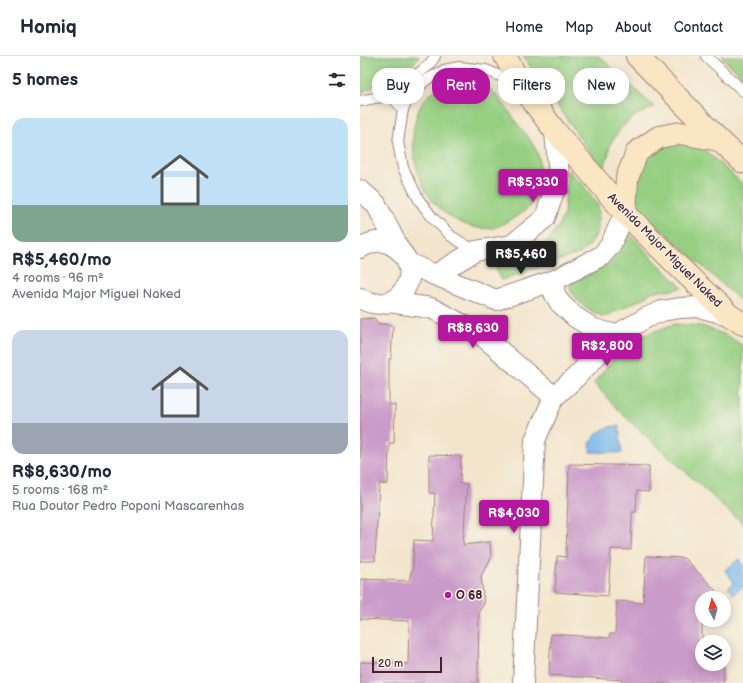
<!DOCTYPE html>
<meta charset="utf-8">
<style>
body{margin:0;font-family:"Balsamiq Sans",sans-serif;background:#f2f2f3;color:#1f2937;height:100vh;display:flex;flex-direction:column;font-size:15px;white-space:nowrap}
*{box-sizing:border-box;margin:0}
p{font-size:13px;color:#747a83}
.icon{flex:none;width:22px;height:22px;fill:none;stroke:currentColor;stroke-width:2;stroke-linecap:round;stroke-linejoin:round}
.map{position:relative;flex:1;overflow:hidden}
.drawer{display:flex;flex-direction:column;background:#fff;width:360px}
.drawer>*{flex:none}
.banner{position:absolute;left:12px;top:12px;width:311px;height:36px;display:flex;gap:8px}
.needle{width:26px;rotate:354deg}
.fabs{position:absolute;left:335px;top:535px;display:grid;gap:8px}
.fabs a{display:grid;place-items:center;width:36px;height:36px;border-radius:50%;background:#fff;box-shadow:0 2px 10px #0003;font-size:20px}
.scale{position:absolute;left:12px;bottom:10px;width:70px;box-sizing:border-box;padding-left:4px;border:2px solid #4a1f2b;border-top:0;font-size:11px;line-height:14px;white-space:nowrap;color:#4a1f2b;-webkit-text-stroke:3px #f7f3e8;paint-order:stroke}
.price{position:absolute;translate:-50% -34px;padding:0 9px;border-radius:4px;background:#b5179e;color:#fff;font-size:13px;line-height:26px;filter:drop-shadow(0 1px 2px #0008)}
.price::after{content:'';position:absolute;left:50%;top:24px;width:12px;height:9px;margin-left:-6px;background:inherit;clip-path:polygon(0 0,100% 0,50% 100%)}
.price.active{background:#222;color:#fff}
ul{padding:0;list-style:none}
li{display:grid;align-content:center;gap:8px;height:212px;padding:0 12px}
li span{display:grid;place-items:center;height:124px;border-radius:12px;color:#555}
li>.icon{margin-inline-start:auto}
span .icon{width:72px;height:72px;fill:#fffc;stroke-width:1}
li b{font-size:17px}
h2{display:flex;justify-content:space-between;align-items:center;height:48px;padding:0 12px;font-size:17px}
.tag{padding:0 14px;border-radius:16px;background:#fff;box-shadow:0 2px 10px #0003;font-size:14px;line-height:36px}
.tag.active{background:#b5179e;color:#fff}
header{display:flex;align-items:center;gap:24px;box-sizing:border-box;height:56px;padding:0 20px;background:#fff;border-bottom:1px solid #e0e1e3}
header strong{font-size:19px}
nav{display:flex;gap:22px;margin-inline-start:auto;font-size:14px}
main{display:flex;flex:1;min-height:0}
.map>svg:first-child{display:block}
.green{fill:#96cf82;stroke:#707756}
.water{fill:#75b8eb;stroke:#606c8b}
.building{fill:#ca9ac9}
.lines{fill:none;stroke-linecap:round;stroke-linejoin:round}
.service-casing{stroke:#9e827c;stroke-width:12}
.minor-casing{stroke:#9e827c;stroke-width:22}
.secondary-casing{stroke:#9e827c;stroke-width:24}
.service{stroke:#fff;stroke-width:10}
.minor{stroke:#fff;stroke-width:20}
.secondary{stroke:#fbe6c4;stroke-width:22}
.poi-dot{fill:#b5179e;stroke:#f7f3e8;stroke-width:1.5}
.labels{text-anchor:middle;stroke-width:3;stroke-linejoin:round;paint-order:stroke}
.street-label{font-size:12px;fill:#4a1f2b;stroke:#f7f3e8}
.poi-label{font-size:12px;font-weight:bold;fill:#4a1f2b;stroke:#f7f3e8;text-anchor:start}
</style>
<header>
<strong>Homiq</strong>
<nav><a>Home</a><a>Map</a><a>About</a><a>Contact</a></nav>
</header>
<main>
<section class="drawer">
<h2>5 homes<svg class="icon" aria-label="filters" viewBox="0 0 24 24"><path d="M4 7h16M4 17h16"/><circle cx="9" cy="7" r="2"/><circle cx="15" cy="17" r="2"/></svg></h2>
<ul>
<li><span style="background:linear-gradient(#bfe0f5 70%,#7fa58c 0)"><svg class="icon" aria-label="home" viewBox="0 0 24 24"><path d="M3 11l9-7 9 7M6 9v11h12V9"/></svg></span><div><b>R$5,460/mo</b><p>4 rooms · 96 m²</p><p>Avenida Major Miguel Naked</p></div></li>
<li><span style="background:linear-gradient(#c9d6e8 75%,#9aa5b1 0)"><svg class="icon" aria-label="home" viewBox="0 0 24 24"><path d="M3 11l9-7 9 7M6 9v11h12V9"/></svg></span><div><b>R$8,630/mo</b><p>5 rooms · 168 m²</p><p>Rua Doutor Pedro Poponi Mascarenhas</p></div></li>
</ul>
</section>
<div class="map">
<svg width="383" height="627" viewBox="0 0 383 627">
<rect width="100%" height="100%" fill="#f7f3e8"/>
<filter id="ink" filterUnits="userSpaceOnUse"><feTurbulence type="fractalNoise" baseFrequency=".025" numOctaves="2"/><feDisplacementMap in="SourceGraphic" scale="8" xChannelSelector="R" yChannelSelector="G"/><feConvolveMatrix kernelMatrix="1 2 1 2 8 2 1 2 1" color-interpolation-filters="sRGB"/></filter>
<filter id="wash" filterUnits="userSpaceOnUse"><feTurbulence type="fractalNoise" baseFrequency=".012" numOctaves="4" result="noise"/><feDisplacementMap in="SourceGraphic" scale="16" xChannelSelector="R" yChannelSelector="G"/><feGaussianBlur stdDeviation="0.9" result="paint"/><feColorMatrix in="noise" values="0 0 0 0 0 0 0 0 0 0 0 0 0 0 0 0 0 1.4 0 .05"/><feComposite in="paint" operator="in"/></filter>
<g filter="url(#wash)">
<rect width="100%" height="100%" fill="#f3e5cc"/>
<g class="green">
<polygon points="0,0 59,0 48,15 16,30 0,37"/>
<polygon points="163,0 239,0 294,51 275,60 261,72 250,88 248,100 243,115"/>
<polygon points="362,0 383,0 383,21 363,3"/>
<path d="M105,22C111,22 117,22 122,26C137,37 148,54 159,70C164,76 170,82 173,89C176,93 178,99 179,103C180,114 178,132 175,142C174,145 172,147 170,150C164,156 156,161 148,165C143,168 136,172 131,172C111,176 82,159 71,143C52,117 45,70 65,43C74,32 92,25 105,22Z"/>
<polygon points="305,86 338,88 383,128 383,247 282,156 277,149 275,141 280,107"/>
<polygon points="208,114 222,128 237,147 239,154 238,173 232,186 221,197 141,224 136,212 180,191 187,186 199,169 204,158"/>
<path d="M266,174L310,220L322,231C313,236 300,234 290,236L286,241L244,261C230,255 212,245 209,228C220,223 245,212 253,203C259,195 262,183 266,174Z"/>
<polygon points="314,268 342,270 368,280 383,290 383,468 261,357 234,327 263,292 285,279"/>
</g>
<g class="water">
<path d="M253,370H259L262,397L230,396C230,393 230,389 231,386C235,377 245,372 253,370Z"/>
<polygon points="380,503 383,508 383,531 373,538 368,532 374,527 365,514"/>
</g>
<g id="blocks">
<g class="building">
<polygon points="14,262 19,268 33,269 31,303 29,303 29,349 35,349 34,387 29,387 28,428 19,428 15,505 0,505 0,263"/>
<polygon points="69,399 101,400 100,428 107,428 103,489 130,486 131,502 121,520 124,548 119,555 118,614 118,627 0,627 0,606 48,608 49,565 0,563 0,523 49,525 53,509 54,484 73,485 75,437 69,437"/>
<polygon points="209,408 289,410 289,436 277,435 276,456 272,456 271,494 251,493 248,540 195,536 197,500 206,501"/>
<polygon points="286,500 324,502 363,542 342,542 342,608 364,608 363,627 264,627 262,624 189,619 191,578 249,582 250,578 255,578 257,545 283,547"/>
</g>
</g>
</g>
<g filter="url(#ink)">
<use href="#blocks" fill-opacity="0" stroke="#9e827c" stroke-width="1"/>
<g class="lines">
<g class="service-casing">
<g id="service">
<polyline points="346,0 383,35"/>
<polyline points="30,39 43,53"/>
<polyline points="0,45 30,39 68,10 74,2 75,0"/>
<polyline points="115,195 91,180 72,161 59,144 43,112 38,86 43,53 51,38 66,24 84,14 99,11 126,14 156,27"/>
</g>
</g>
<g class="minor-casing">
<g id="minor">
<polyline points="0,134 16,148 39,193"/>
<path d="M0,192C10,186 22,183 32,189C71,212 38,265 0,242"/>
<polyline points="48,207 75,219 136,244 195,224 241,200 250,190 265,157"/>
<polyline points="75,219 115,195 152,189 185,162 199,121 195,75"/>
<polyline points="195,224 194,237 200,247 215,261 234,273 256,279"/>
<polyline points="29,246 71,252 119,277 194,341"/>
<polyline points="163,627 175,384 194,341 216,321 256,279 286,262 302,255 320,252 339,251 369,259"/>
</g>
</g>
<g class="secondary-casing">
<g id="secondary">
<polyline points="145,0 161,29 195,75 265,157 320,212 369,259 383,268"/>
<polyline points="277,0 359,84 383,106"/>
<polyline points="265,157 267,122 277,96 299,81 320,77 359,84"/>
</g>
</g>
<use href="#service" class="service"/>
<use href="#minor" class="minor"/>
<use href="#secondary" class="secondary"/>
</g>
</g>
<circle class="poi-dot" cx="88" cy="539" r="4"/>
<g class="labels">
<g class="street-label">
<text transform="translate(305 194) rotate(45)" y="4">Avenida Major Miguel Naked</text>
</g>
<g class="poi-label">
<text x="96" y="543">O 68</text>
</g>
</g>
</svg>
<div class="fabs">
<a><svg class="needle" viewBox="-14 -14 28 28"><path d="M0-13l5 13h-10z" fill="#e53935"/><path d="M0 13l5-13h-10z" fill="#747a83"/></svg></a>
<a><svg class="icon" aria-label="layers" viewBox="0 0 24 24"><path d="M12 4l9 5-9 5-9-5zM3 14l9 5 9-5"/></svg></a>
</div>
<div class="scale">20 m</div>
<b class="price" style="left:173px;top:147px">R$5,330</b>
<b class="price active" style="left:161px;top:219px">R$5,460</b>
<b class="price" style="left:113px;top:293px">R$8,630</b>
<b class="price" style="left:247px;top:311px">R$2,800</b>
<b class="price" style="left:154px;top:478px">R$4,030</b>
<div class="banner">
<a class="tag">Buy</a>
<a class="tag active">Rent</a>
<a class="tag">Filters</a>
<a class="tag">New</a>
</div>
</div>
</main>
